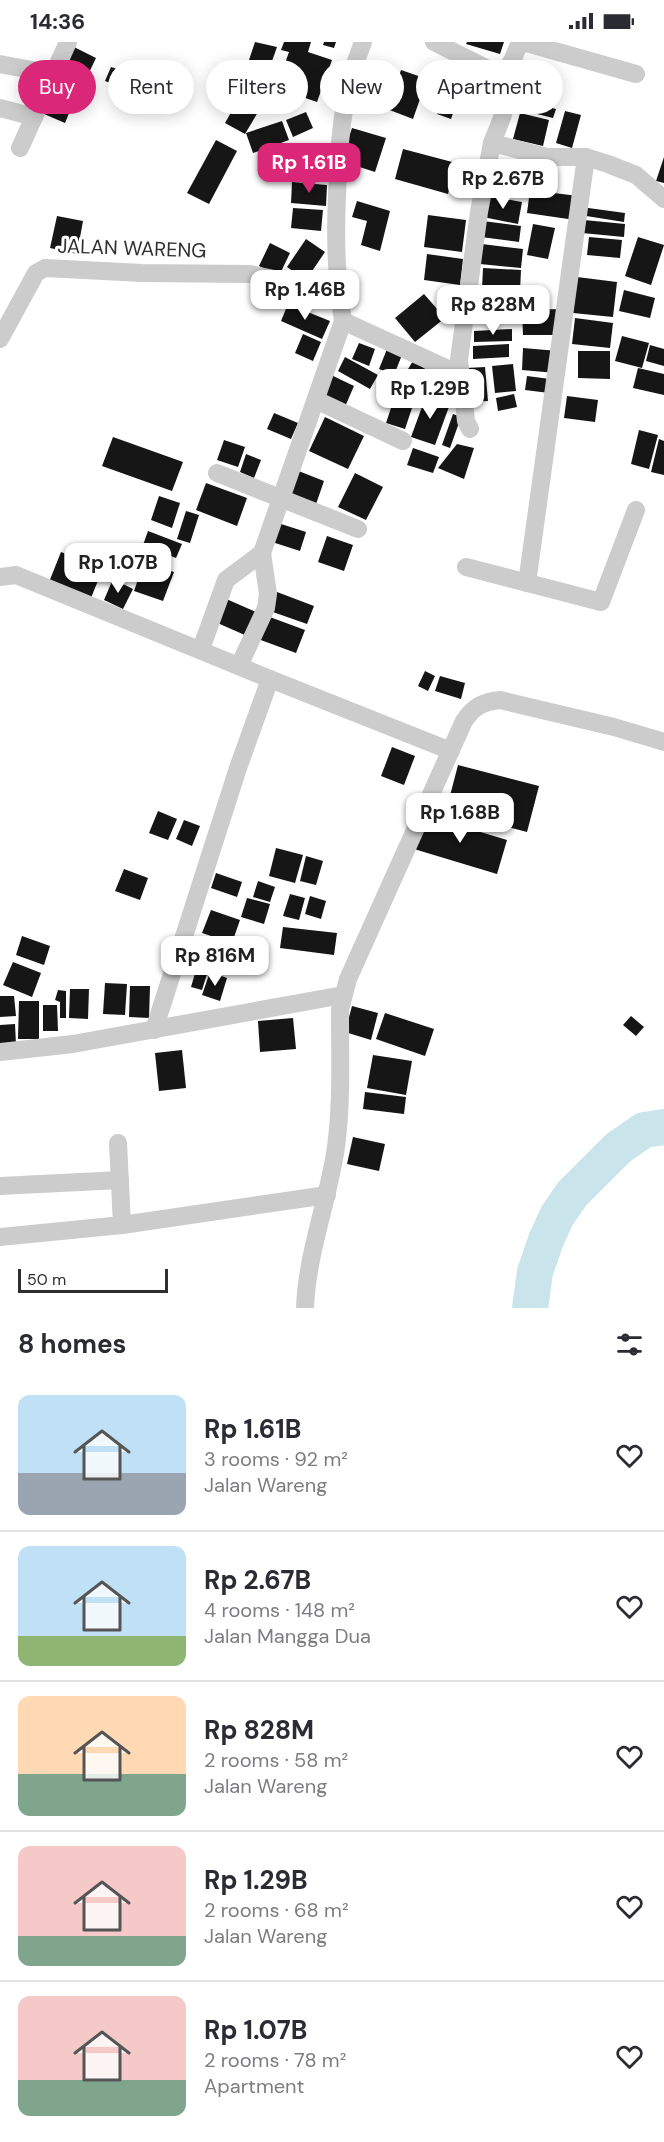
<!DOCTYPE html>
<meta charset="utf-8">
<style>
body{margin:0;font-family:"DM Sans",sans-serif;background:#f7f7f7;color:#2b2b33;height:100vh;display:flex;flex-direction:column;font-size:22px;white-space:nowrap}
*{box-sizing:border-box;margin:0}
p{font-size:20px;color:#7c7c81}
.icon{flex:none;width:33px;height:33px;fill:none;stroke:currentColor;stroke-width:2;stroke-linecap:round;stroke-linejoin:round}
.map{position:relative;height:1266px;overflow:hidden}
.sheet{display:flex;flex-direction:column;background:#fff;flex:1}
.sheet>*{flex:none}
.top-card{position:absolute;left:18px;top:18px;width:628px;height:54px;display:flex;gap:12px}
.scale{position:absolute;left:18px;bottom:15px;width:150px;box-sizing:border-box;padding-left:6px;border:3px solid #2f2f2f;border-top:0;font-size:16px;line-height:21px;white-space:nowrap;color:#2f2f2f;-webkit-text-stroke:4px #fff;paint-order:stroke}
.price{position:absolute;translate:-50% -51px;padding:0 14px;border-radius:12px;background:#fff;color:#222;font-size:20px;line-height:39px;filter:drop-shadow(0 2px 3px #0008)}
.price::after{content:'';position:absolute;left:50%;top:36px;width:18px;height:14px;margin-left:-9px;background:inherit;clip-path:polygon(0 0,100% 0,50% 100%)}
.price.active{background:#db2777;color:#fff}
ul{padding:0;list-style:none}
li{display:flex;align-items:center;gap:18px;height:150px;padding:0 18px}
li+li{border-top:2px solid #e1e1e2}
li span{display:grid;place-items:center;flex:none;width:168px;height:120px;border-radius:12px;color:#555}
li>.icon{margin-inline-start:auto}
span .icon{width:72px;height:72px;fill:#fffc;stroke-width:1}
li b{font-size:26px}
h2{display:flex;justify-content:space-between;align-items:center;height:72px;padding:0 18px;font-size:26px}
.tag{padding:0 21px;border-radius:27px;background:#fff;box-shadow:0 3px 15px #0003;font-size:21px;line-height:54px}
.tag.active{background:#db2777;color:#fff}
.status{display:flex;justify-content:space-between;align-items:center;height:42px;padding:0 30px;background:#fff;direction:ltr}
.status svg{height:16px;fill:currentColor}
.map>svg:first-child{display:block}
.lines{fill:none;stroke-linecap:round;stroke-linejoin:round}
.river{stroke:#cae4eb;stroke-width:36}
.building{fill:#161616}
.street{stroke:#ccc;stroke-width:18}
.labels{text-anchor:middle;stroke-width:6;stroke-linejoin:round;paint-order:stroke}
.street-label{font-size:20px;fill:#2f2f2f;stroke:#fff}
</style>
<div class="status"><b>14:36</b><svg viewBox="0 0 49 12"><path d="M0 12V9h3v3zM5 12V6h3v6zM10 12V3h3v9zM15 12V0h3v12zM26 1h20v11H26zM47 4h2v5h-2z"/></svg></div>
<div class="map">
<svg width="664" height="1266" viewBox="0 0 664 1266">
<rect width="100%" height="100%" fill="#fff"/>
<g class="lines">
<polyline class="river" points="530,1266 535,1230 546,1198 557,1174 572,1152 618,1106 644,1088 664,1085"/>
</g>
<g class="building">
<polygon points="255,0 277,5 266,36 245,30"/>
<polygon points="284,0 311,0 308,10 332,18 317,60 276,46 289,10 281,8"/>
<polygon points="324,0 336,0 334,6 323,3"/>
<polygon points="467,0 504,0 500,12 466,2"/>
<polygon points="74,5 96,16 86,37 64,26"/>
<polygon points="111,25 124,29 118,44 105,39"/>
<polygon points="401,28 427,37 413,77 387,67"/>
<polygon points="533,33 558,40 552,61 527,54"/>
<polygon points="58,37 79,47 65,81 44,72"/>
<polygon points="447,43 461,48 451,77 437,72"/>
<polygon points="241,53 261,65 245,92 225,81"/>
<polygon points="528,60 556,67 553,76 525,69"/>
<polygon points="565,69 581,73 572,106 556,101"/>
<polygon points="306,70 313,86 293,95 286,78"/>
<polygon points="520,71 549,78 543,104 513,97"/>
<polygon points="282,79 289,98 253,111 246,91"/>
<polygon points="352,86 386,96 375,130 341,119"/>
<polygon points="216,98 237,109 209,162 187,151"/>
<polygon points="403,107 456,121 448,152 395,137"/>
<polygon points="664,115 664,141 656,139"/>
<polygon points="292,140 327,143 326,164 291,161"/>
<polygon points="530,148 578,154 575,178 527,171"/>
<polygon points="487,154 522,160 518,182 483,175"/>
<polygon points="357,159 390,169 380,209 361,203 367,179 352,175"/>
<polygon points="581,165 625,171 624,180 580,173"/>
<polygon points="293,166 323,168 321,189 291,186"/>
<polygon points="428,173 466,178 462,210 424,205"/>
<polygon points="57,174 83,179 77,212 50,206"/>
<polygon points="584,178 625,182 624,195 582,191"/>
<polygon points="483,179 521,184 519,200 481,195"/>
<polygon points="533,182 555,186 548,217 527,213"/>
<polygon points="589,195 622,198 620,216 587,213"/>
<polygon points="638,195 664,203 651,243 625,234"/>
<polygon points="306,197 325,210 306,238 287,225"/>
<polygon points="270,201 290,211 279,234 259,224"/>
<polygon points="482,202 523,207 521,226 480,222"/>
<polygon points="427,212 463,217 460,243 424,238"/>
<polygon points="483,226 521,228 520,249 482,247"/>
<polygon points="577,235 617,240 613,275 573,271"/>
<polygon points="624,248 655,256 650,276 619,269"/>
<polygon points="424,252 445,276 415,300 395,276"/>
<polygon points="288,262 330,279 322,297 281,279"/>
<polygon points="561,267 561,293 523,293 522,268"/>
<polygon points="474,268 510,268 510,281 473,281"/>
<polygon points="575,276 613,281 610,306 572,302"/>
<polygon points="512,287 512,299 474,300 474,289"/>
<polygon points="303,292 321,300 313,319 295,311"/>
<polygon points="622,294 649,301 642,326 615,319"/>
<polygon points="359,301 375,307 369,324 352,317"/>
<polygon points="509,302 509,315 473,317 473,304"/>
<polygon points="650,303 664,307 664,324 646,319"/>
<polygon points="523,306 558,309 556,331 522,328"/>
<polygon points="387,307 402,313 394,333 379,327"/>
<polygon points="578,309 610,309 610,337 578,336"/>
<polygon points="345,315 378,333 370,347 338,329"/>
<polygon points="413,319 432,331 419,352 400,340"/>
<polygon points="513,322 516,349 495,351 492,324"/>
<polygon points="485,325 488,359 469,360 467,326"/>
<polygon points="638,326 664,332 664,353 633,346"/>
<polygon points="329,332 354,344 344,367 318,355"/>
<polygon points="527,334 550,337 549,351 525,348"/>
<polygon points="397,348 416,354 405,387 386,381"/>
<polygon points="514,352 517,365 498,369 496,356"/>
<polygon points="426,354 450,362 435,403 411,395"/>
<polygon points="567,354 598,358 595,380 564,376"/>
<polygon points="274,371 298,381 291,397 267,387"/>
<polygon points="453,372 461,375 450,406 442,403"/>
<polygon points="325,375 364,394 348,427 309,409"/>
<polygon points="639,388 658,393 649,427 631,422"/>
<polygon points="113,395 183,420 172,449 102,424"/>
<polygon points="659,397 664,399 664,433 651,430"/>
<polygon points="224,398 245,405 238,425 217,418"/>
<polygon points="457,402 474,406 464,437 438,426"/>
<polygon points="413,406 439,415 433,431 407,423"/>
<polygon points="246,412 261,418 254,436 240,430"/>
<polygon points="296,428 324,439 315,465 287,454"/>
<polygon points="355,431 383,445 366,478 338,465"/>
<polygon points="206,441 247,456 237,484 196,468"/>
<polygon points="159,454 180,461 172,486 151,478"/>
<polygon points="186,469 199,473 190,501 177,497"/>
<polygon points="278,481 306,490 300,509 272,500"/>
<polygon points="148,489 182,502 176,516 143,503"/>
<polygon points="327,494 353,503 344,529 318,520"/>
<polygon points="61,510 103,526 91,556 49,540"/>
<polygon points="144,520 174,530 163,559 134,549"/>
<polygon points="113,537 133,547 123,567 104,558"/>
<polygon points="277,550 314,564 307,582 270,569"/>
<polygon points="224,556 258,571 247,594 213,579"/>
<polygon points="267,574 305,588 296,611 258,597"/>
<polygon points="425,629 435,634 428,649 418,644"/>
<polygon points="440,634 465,641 461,657 435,649"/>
<polygon points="392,705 415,714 404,743 381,734"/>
<polygon points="458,723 539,744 527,790 446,769"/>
<polygon points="158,769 177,777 168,798 149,791"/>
<polygon points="424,773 507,798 497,832 414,807"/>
<polygon points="184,778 200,784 192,804 176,797"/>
<polygon points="276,806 303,813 295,841 269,834"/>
<polygon points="306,814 323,819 316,843 300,839"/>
<polygon points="124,827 148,836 140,858 115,849"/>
<polygon points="216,831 242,840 237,855 211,846"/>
<polygon points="258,839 275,845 270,860 253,855"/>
<polygon points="290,852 305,856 299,878 283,874"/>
<polygon points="310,854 326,859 321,877 305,872"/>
<polygon points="247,856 270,862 264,882 241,875"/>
<polygon points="211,868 240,878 232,901 202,891"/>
<polygon points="283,885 337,891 334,913 280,906"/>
<polygon points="22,894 50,904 44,923 16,913"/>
<polygon points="13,920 41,931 32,955 3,943"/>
<polygon points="196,928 207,932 202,948 191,945"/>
<polygon points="210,930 227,936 220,959 202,953"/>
<polygon points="105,941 127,942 125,973 103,972"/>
<polygon points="130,944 150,944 149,976 129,975"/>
<polygon points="70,947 89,947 88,977 69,976"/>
<polygon points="58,948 66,949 66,976 60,976 60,960 55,958"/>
<polygon points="0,954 14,954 16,974 0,975"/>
<polygon points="19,959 39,959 39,997 18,997"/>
<polygon points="43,963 57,963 58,989 43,989"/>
<polygon points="352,964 378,971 371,998 345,990"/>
<polygon points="385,971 434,987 425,1014 376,997"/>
<polygon points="631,974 644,985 636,994 623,983"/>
<polygon points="293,976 296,1007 260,1010 258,979"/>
<polygon points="15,982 16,1003 0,1003 0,983"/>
<polygon points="182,1008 186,1046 159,1049 155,1011"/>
<polygon points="373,1013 412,1019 406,1053 367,1046"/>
<polygon points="365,1050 406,1055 404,1072 363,1067"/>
<polygon points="353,1095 385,1102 379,1129 347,1122"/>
</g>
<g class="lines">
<g class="street">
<polyline points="434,0 488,27 500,38 503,47 503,73 492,101 547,115 586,115 608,122 636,133 664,157"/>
<polyline points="523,0 636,32"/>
<polyline points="0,22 53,32"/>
<polyline points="500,38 513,17 520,0"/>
<polyline points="0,66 34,75"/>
<polyline points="20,106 68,0"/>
<polyline points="343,279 459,332"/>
<polyline points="0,297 36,231 45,226 142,231 250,232 327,248 338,248"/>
<polyline points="316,358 403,399"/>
<polyline points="470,387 466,379 459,318 479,170 492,101"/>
<polyline points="217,431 358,487"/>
<polyline points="466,525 601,560 636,468"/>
<polyline points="0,535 16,533 270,637 451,709"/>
<polyline points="527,541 586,115"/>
<path d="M201,607L226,538L262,511L343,279C336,237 335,196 337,154C339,97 342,53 363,0"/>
<polyline points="239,624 266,566 268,552 262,511"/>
<polyline points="154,988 238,726 270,637"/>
<polyline points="0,1010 73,1002 343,953"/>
<polyline points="118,1101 122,1183"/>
<polyline points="0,1144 120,1138"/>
<polyline points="0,1195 122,1183 327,1153"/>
<path d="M305,1266C307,1211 328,1160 336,1105C342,1060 340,1014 340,968L348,937L464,679C474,664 483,660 500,658L614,685L664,700"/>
</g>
</g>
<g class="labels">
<g class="street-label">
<text transform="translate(132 206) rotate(2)" y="7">JALAN WARENG</text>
</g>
</g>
</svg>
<div class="scale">50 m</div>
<b class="price active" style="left:309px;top:152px">Rp 1.61B</b>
<b class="price" style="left:503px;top:168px">Rp 2.67B</b>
<b class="price" style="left:305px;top:279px">Rp 1.46B</b>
<b class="price" style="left:493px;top:294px">Rp 828M</b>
<b class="price" style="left:430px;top:378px">Rp 1.29B</b>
<b class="price" style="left:118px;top:552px">Rp 1.07B</b>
<b class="price" style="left:460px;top:802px">Rp 1.68B</b>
<b class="price" style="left:215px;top:945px">Rp 816M</b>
<div class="top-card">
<a class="tag active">Buy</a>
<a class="tag">Rent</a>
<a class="tag">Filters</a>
<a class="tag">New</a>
<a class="tag">Apartment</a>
</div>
</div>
<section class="sheet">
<h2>8 homes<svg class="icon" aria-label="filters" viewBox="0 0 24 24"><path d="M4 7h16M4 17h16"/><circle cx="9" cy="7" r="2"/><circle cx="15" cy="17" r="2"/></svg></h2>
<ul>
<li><span style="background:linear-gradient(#bfe0f5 65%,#9aa5b1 0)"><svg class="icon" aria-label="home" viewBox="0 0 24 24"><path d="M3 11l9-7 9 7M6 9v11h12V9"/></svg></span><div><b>Rp 1.61B</b><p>3 rooms · 92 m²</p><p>Jalan Wareng</p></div><svg class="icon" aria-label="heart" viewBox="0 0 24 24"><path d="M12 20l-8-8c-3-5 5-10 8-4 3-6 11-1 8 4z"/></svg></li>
<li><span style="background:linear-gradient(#bfe0f5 75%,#8fb573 0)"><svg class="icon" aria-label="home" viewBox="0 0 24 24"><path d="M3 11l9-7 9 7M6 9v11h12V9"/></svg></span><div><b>Rp 2.67B</b><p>4 rooms · 148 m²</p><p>Jalan Mangga Dua</p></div><svg class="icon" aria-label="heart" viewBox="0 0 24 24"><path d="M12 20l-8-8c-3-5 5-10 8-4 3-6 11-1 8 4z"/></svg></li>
<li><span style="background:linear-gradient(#ffd9b3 65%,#7fa58c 0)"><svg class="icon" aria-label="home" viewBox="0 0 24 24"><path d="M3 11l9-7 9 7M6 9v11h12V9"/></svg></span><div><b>Rp 828M</b><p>2 rooms · 58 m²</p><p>Jalan Wareng</p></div><svg class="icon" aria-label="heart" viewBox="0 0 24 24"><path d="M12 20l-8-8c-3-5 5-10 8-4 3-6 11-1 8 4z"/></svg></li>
<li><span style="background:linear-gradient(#f6c9c9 75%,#7fa58c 0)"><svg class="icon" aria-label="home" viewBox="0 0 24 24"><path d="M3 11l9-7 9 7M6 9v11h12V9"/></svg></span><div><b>Rp 1.29B</b><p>2 rooms · 68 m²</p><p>Jalan Wareng</p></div><svg class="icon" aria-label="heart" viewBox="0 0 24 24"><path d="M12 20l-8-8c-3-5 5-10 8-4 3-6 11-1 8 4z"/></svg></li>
<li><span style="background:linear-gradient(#f6c9c9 70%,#7fa58c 0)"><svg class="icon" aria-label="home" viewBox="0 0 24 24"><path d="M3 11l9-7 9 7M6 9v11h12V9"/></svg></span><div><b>Rp 1.07B</b><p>2 rooms · 78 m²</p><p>Apartment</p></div><svg class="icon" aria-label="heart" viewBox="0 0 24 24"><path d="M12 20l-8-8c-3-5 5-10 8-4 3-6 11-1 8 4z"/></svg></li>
</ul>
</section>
